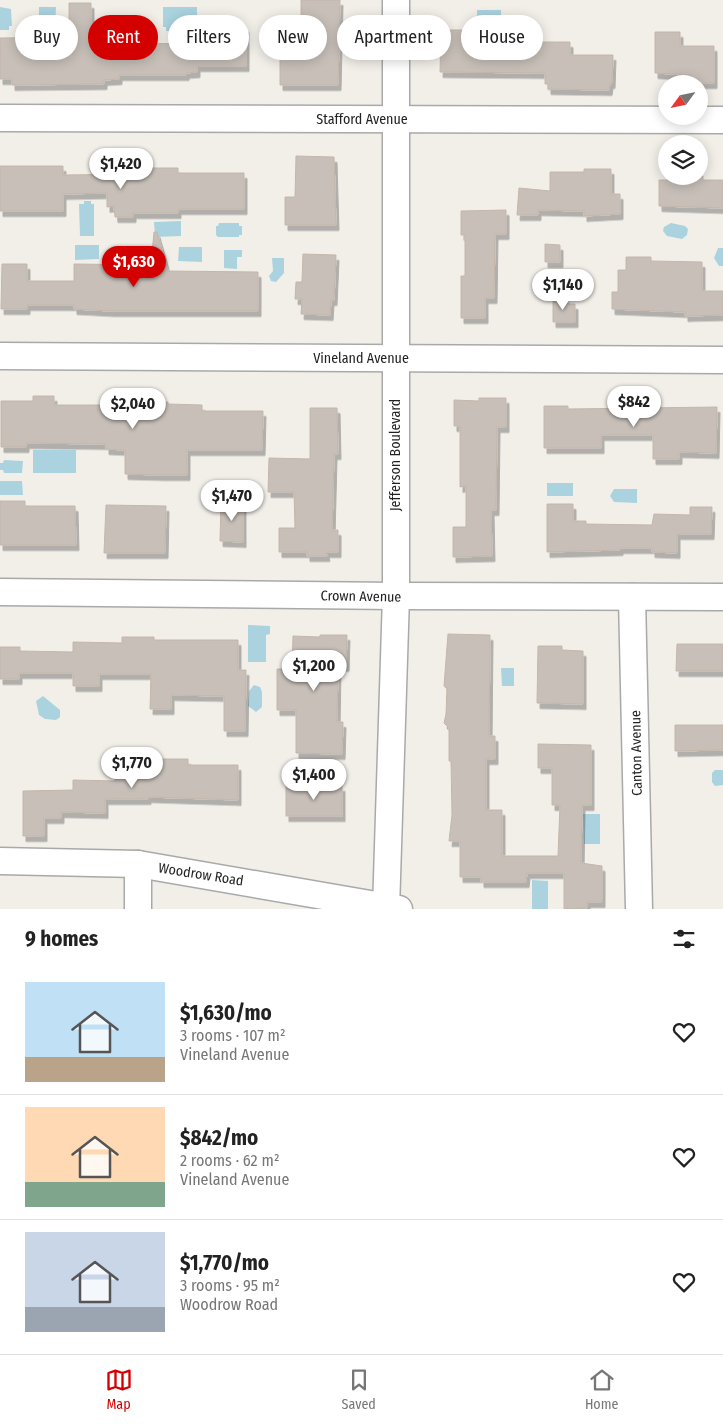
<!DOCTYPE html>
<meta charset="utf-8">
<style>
body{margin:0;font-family:"Fira Sans Condensed",sans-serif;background:#f2f2f2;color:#222;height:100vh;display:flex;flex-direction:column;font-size:19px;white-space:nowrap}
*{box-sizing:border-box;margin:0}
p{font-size:16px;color:#767676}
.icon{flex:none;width:28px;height:28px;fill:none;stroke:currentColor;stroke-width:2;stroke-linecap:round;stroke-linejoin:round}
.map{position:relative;height:909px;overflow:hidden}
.drawer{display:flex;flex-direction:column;background:#fff;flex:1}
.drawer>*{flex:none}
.banner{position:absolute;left:15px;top:15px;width:694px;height:45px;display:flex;gap:10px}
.needle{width:32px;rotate:237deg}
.buttons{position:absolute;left:658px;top:75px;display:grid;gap:10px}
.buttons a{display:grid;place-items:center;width:50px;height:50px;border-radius:50%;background:#fff;box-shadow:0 2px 12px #0003;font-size:25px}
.price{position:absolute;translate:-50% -42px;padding:0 11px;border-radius:18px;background:#fff;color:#222;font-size:16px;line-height:32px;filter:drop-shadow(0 1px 2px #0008)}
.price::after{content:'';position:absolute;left:50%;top:30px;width:15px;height:11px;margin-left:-8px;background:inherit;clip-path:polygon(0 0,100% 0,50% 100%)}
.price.current{background:#d40000;color:#fff}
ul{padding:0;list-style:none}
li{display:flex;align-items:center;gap:15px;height:125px;padding:0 25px}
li+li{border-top:1px solid #e0e0e0}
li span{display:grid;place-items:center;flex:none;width:140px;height:100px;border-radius:0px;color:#555}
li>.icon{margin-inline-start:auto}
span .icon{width:60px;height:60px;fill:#fffc;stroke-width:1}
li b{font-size:21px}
h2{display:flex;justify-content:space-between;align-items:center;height:60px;padding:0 25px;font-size:21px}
.chip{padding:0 18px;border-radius:22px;background:#fff;box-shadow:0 2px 12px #0003;font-size:18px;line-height:45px}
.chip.current{background:#d40000;color:#fff}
.dock{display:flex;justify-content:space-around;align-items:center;height:70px;border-top:1px solid #e0e0e0;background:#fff;font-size:14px;color:#767676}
.dock a{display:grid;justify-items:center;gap:2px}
.dock .current{color:#d40000}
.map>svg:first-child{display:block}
.water{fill:#aad3df}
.building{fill:#c7bfb8;stroke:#c4b6ab;filter:url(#shadow)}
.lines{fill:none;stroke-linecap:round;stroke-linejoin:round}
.minor-casing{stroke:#a9a9a9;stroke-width:29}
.minor{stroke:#fff;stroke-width:26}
.labels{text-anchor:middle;stroke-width:5;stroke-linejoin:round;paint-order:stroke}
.street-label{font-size:14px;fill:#222;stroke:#fff}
</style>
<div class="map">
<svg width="723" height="909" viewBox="0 0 723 909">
<defs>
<filter id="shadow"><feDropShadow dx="3" dy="5.5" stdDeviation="0" flood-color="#0004"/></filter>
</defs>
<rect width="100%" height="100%" fill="#f2efe9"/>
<g class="water">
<polygon points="0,7 11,9 12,26 9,26 9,30 0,30"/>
<polygon points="39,7 56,7 55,30 39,29"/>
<polygon points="163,7 197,7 197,27 178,27 177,31 166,31 166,27 163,27"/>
<rect x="477" y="10" width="24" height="14"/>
<polygon points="84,201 91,201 91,204 94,204 94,236 80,236 79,204 84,204"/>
<polygon points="181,221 181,236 155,237 154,222"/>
<polygon points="219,223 239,223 239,226 242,226 242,235 239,235 239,237 218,237 216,235 216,226 218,226"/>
<polygon points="671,223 685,226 688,229 687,235 682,239 667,236 663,231 664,227"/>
<polygon points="75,245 99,245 99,259 75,260"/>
<polygon points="179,247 202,247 202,262 178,261"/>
<polygon points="718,248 723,248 723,266 719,266 714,258"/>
<polygon points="224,250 242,250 242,257 237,257 237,269 224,268"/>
<polygon points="272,258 284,258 284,273 276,282 271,281 269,276 273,271"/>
<rect x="33" y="450" width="43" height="23"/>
<polygon points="4,460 23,461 22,473 4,473 3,470 0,470 0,463 3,463"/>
<polygon points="0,481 22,481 23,495 0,495"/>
<rect x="547" y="483" width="26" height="13"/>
<polygon points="215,484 242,485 241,500 214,499 214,496 210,496 210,487 214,487"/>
<polygon points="614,489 637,489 637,503 614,502 610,496"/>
<polygon points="248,625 270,626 270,634 266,635 266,662 248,662"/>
<polygon points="501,668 514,668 514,686 502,686"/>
<polygon points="254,685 260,687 262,692 262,707 256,712 248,706 249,691"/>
<polygon points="43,696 60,710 60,717 56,720 45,719 39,715 36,701"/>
<polygon points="715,770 723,770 723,785 715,786 712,782 712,773"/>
<polygon points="583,814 600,814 600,844 584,844"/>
<polygon points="532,880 548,881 548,909 532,909"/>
</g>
<g class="building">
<polygon points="301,0 340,0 338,85 280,85 280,56 301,56"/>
<polygon points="69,3 91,3 91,38 118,38 118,44 222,43 222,27 246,27 246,66 197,66 197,72 186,73 186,75 119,75 119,79 104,80 104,84 12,85 12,79 0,79 0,38 69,37"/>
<polygon points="441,30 536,30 536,42 570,42 570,55 613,55 612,83 610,83 609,90 548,89 548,84 545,84 545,73 440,72"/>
<polygon points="655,32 680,32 680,46 714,46 714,83 691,83 691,75 655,73"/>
<polygon points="296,156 334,157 336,225 285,225 285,197 295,197"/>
<polygon points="0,166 63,166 63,175 151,174 151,168 178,168 178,173 244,173 244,209 178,209 178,213 133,213 133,217 115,217 114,206 107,207 107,193 63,194 63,211 0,211"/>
<polygon points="584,169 611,169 611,194 620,194 620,214 584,216 584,211 538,210 538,215 517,215 519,188 550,191 550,172 584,172"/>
<polygon points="682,176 703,176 703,180 723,180 723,208 659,206 659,180 682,180"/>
<polygon points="506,210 506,234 495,234 494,298 485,298 485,318 461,318 461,276 465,276 465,235 461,235 461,211"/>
<polygon points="154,232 157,232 168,271 258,272 258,311 111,311 74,309 74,305 27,305 27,309 1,309 2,264 27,264 27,281 74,281 74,264 151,265"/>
<polygon points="545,244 560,245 560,262 545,262"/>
<polygon points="303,254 336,255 334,300 331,300 330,315 301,314 302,299 295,299 296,282 302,282"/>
<polygon points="626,257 651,257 651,261 702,262 702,291 723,291 723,315 685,316 685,312 612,309 612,292 618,292 618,270 626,270"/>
<polygon points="553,298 568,299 568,304 575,304 575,322 553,322"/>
<polygon points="33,396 54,396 54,405 108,405 108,401 168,402 168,404 202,405 202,411 263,411 262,450 187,450 187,475 160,475 125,474 125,450 106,449 106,444 26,443 26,447 1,447 1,401 33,401"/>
<polygon points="479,398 506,398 506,427 497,427 496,510 491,510 492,556 453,557 453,527 466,527 466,486 460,487 460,426 454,426 454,400 479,401"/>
<polygon points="544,406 568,406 568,409 717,407 716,453 679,452 679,459 653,459 653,435 601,435 601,448 544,448"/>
<polygon points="310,408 337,408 338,454 334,454 332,530 338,530 338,552 326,552 327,556 307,556 307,552 279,552 279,528 295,528 294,492 268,492 269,458 310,459"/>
<polygon points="0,501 25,501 25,506 75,506 76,545 0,545"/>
<polygon points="221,501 243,502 243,542 220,541"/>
<polygon points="547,504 573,504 573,521 586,521 586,524 652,525 654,514 690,515 690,507 712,507 711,534 677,534 677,553 652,552 652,548 620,548 620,550 547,552"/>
<polygon points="106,505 166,506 165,553 104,553"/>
<polygon points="448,634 490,635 489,736 495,736 495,759 486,759 486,810 502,810 502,856 558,856 560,805 552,805 552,768 538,768 538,744 591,745 591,805 582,805 581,863 602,866 602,902 587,902 587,908 564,909 564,873 527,873 526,882 481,882 481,877 460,877 460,841 449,841 452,815 451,761 449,761 449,728 444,723 446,714 447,689 444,686"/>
<polygon points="320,635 347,635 346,666 338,665 337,722 343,722 342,754 296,753 296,710 277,710 277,669 292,669 293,636 320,637"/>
<polygon points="122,637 154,637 154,640 238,640 238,670 246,670 245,731 224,731 224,696 171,695 171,709 150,709 151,674 99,674 99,686 73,686 73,673 19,673 19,679 0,679 0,647 20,647 20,651 73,652 73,642 122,643"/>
<polygon points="677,644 723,644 723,671 676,671"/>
<polygon points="538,646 562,646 562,650 583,651 583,704 537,703"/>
<polygon points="675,725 723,725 723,750 675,751"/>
<polygon points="138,759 188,759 188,765 238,765 238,800 148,797 148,799 105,799 105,813 61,812 61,818 44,818 44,836 23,836 23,791 73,790 73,780 115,781 115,764 138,765"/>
<rect x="286" y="786" width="56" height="30"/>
</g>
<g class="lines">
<g class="minor-casing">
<g id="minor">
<polyline points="0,118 723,120"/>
<polyline points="0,356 723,360"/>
<polyline points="0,592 396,596 723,597"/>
<polyline points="632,597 639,909"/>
<polyline points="0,861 138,864 399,909"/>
<polyline points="138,909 138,864"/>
<polyline points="386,909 396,596 396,0"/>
</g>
</g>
<use href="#minor" class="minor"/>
</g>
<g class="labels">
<g class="street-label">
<text x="362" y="124">Stafford Avenue</text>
<text x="361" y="363">Vineland Avenue</text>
<text transform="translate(395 455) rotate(-90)" y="5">Jefferson Boulevard</text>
<text transform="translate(361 596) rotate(1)" y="5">Crown Avenue</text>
<text transform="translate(636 753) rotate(-91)" y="5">Canton Avenue</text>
<text transform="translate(201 874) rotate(9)" y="5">Woodrow Road</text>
</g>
</g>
</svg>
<div class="buttons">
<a><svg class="needle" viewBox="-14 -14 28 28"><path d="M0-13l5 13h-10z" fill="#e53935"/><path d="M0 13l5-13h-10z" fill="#767676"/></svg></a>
<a><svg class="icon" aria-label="layers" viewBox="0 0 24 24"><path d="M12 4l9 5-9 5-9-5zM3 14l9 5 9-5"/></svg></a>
</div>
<b class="price" style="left:121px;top:190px">$1,420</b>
<b class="price current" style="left:134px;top:288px">$1,630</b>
<b class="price" style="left:563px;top:311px">$1,140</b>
<b class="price" style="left:634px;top:428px">$842</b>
<b class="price" style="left:133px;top:430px">$2,040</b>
<b class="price" style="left:232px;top:522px">$1,470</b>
<b class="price" style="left:314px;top:692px">$1,200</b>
<b class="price" style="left:132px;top:789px">$1,770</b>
<b class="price" style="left:314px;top:801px">$1,400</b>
<div class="banner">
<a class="chip">Buy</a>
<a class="chip current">Rent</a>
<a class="chip">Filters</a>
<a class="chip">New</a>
<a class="chip">Apartment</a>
<a class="chip">House</a>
</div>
</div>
<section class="drawer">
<h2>9 homes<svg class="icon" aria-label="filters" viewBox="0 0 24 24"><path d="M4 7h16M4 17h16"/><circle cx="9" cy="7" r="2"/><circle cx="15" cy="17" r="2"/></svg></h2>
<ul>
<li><span style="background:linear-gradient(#bfe0f5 75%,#b9a48a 0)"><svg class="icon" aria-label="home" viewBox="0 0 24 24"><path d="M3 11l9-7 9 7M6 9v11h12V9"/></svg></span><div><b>$1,630/mo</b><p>3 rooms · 107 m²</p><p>Vineland Avenue</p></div><svg class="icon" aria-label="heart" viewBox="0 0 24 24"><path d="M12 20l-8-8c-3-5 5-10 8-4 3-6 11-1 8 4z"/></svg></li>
<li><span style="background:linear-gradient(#ffd9b3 75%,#7fa58c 0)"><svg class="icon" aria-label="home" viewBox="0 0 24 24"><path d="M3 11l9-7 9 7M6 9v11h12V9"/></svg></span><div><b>$842/mo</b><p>2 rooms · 62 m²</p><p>Vineland Avenue</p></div><svg class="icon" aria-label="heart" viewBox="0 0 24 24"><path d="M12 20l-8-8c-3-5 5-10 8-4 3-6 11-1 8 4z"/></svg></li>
<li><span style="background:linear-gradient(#c9d6e8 75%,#9aa5b1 0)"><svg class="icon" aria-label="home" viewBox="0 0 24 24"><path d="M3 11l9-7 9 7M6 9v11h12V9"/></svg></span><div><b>$1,770/mo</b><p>3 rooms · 95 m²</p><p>Woodrow Road</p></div><svg class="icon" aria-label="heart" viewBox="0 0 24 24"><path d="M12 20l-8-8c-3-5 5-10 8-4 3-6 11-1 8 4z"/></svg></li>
</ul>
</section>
<nav class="dock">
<a class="current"><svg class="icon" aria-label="map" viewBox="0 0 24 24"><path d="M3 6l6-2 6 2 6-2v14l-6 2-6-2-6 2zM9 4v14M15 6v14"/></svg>Map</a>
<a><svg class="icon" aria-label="saved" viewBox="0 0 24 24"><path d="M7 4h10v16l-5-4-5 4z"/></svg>Saved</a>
<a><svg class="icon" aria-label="home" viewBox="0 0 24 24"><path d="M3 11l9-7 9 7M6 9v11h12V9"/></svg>Home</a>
</nav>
